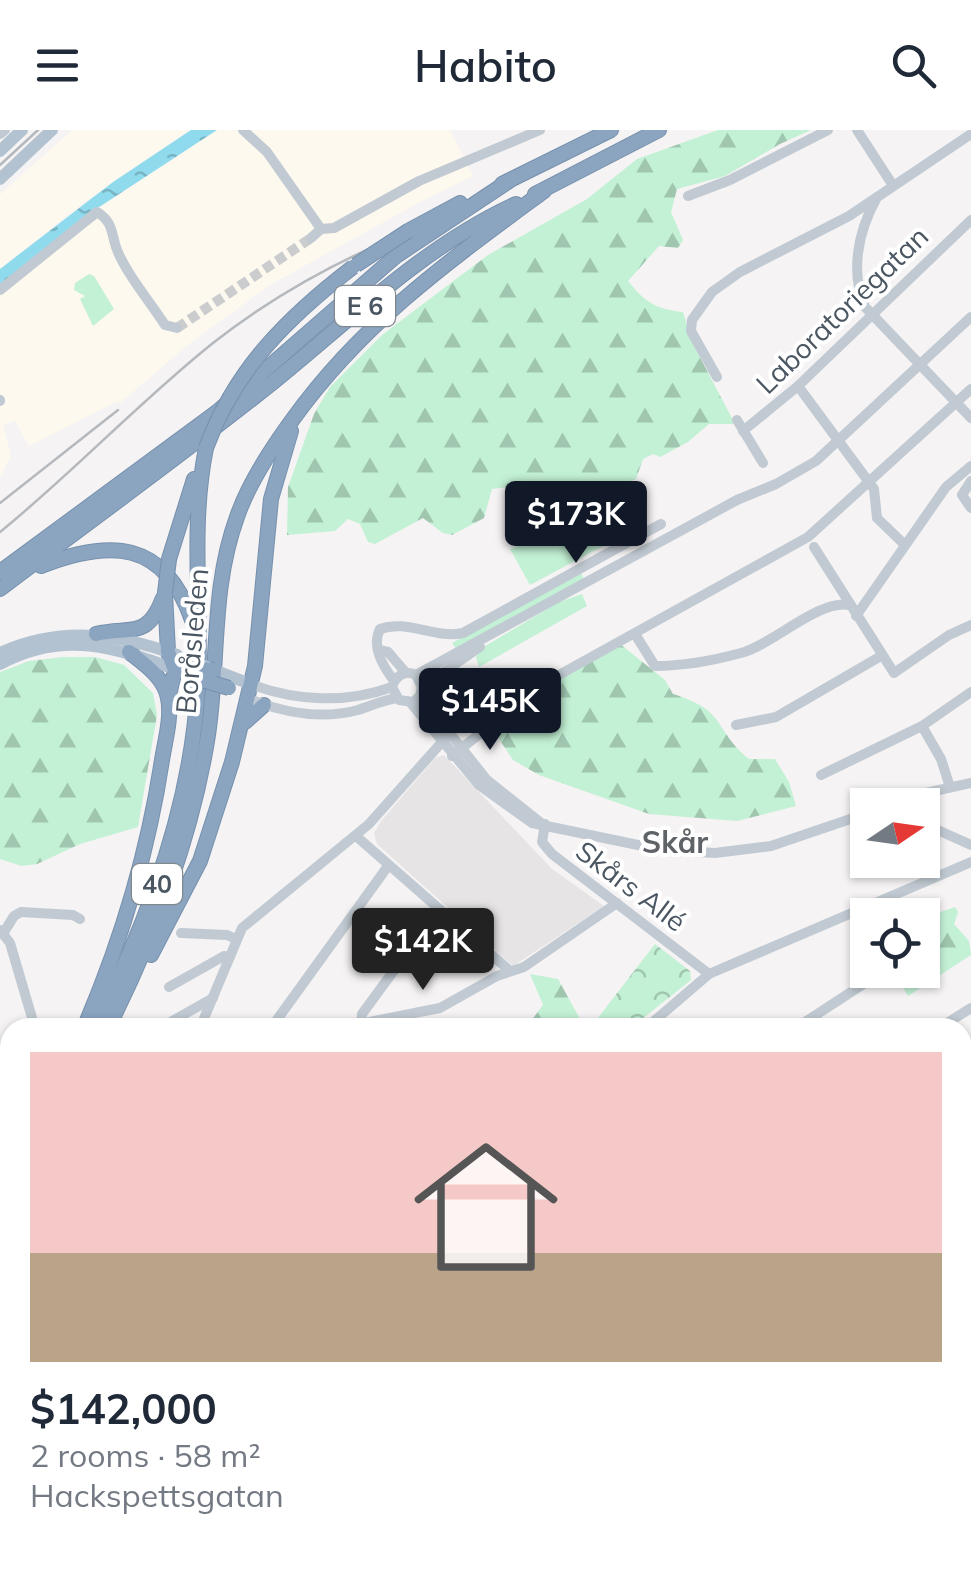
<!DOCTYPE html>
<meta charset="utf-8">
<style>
body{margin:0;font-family:Mulish,sans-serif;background:#f2f2f3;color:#1f2937;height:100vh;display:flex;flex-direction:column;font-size:38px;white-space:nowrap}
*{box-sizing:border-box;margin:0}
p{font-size:32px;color:#747a83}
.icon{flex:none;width:55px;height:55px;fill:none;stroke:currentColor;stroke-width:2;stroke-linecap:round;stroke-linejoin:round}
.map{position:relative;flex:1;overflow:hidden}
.details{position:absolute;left:0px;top:888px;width:972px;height:552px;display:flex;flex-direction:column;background:#fff;border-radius:30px 30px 0 0;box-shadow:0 2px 8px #0004}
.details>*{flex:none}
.needle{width:65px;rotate:77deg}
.tools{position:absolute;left:850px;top:658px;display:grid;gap:20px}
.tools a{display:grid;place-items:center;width:90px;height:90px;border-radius:0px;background:#fff;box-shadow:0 2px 8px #0004;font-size:50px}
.price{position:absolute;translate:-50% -85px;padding:0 22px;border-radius:10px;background:#111827;color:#fff;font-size:32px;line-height:65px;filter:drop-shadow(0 2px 5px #0008)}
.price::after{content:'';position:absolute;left:50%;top:60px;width:30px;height:22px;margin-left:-15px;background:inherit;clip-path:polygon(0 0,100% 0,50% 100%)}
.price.active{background:#222;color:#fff}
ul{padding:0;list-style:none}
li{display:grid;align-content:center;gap:20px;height:530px;padding:0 30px}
li span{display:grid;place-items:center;height:310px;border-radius:0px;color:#555}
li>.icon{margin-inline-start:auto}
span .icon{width:180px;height:180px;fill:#fffc;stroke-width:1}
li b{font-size:42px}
header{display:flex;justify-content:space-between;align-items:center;height:130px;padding:0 30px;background:#fff;font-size:45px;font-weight:600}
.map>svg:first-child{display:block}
.commercial{fill:#fdf9ef}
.education{fill:#e6e4e5}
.green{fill:#c3f1d5}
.forest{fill:url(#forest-firs)}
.park{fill:url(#park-crowns)}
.water{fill:url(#water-ripples)}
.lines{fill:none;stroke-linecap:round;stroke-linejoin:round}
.minor-tunnel{stroke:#caccce;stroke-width:10;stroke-dasharray:10 5;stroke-linecap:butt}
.highway-casing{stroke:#7690ad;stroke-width:16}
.minor{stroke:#c1cad2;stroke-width:10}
.major{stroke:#b3c2d1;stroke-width:12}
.highway{stroke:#8ba5c1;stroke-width:14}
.tram{stroke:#b5b8bd;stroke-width:2.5}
.rail{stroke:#b5b8bd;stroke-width:2.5}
.highway-bridge-casing{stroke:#7690ad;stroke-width:16;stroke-linecap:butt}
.major-bridge{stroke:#b3c2d1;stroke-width:12}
.highway-bridge{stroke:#8ba5c1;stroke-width:14}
.labels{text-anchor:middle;stroke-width:8;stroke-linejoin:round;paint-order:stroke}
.shield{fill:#fff;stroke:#808990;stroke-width:2.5}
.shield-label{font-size:25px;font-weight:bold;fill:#4a5661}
.street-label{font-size:28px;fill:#4a5661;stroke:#fff}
.neighbourhood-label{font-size:30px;font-weight:bold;fill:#5f6368;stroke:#fff}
</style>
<header><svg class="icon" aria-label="menu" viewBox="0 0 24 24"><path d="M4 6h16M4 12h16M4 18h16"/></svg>Habito<svg class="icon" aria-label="search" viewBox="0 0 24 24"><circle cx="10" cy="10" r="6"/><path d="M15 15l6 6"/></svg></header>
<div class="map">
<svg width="971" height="1439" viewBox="0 0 971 1439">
<defs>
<pattern id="forest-firs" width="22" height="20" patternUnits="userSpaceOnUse" patternTransform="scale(2.5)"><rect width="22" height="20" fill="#c3f1d5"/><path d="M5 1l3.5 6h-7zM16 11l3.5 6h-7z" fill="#a0c6b0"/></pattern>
<pattern id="park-crowns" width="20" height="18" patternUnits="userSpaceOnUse" patternTransform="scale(2.5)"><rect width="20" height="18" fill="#c3f1d5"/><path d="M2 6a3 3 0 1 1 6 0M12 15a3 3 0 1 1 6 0" fill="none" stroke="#a0c6b0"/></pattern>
<pattern id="water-ripples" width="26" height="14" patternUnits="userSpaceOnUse" patternTransform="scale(2.5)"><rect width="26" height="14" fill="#90daee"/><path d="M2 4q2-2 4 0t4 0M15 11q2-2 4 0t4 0" fill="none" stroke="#78b4c4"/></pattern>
</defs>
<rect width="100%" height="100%" fill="#f5f3f3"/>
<g class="commercial">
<polygon points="72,0 190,0 82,74 0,139 0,64"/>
<polygon points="217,0 450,0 473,46 420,72 270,155 189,214 120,273 118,271 29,316 15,291 3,295 11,325 0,348 0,155 79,91"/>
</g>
<polygon class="education" points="444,625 552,739 604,776 513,836 377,714 374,703 382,690 435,628"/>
<g class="green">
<polygon points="89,144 94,146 114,179 93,196 80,169 85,166 74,160 75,153"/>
<polygon points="632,351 638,365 621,375 624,383 614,390 617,397 626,393 631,401 530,455 510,419 521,415 530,389 554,384"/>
<polygon points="581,443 584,449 458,522 452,513"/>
<polygon points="582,464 587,476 479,537 476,527 482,518 559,472"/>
<polygon points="962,1290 965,1295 971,1294 971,1391 963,1402"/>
<polygon points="355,1430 661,1430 662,1439 343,1439"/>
</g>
<g class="forest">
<path d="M718,0H811L780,14L725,46L677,59L671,82L683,110L678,118L659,116L628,151C645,172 655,179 683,182L693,214L735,294H709L688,312L660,327L653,324L643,329L636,349L554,384L530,389L526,387L524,371L515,356L492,359L484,388L452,405L443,403L423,388L375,414L368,412L360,394L348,389L335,401L287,405L288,357L314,284L330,257L382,205L488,125L587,69L637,29Z"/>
<path d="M620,514L665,550L673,564C728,581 712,598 749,629H775L789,652L796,676L737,691L649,684L539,645L513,630L499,609C503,574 590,533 620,514Z"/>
<polygon points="63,527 95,527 124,535 153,563 157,585 138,697 80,714 37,734 22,736 0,729 0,542 29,531"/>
<polygon points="955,777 958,782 954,794 969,811 971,825 908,866 892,840 922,840 923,788"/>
<polygon points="530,844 558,849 580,889 615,897 501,897 511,892 531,891 543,875"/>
<polygon points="971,923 971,1294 965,1295 962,1290 962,929"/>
<polygon points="0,1175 10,1177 10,1430 246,1430 248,1439 0,1439"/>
<polygon points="971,1391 971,1439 924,1439 936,1430 962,1430 963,1402"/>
</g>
<polygon class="park" points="655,814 690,841 691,850 632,897 594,893"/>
<polygon class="water" points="191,0 217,0 90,83 0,155 0,139 113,52"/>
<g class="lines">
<polyline class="minor-tunnel" points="177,198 311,108"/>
<g class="highway-casing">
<g id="highway">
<polyline points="502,54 611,0"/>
<polyline points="535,64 659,0"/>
<polyline points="408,101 460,73"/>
<polyline points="169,429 194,349"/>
<path d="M41,436C110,409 164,410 192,490"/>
<polyline points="0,442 217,282 396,126 509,51"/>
<path d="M0,459C91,390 183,324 272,253C350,190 424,116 516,74"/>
<polyline points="165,463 168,522 175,540 169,565"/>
<path d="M96,504C131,496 147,510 163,468"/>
<polyline points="245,592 264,575"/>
<polyline points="151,825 200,731 232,632 255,536 271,369 291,301"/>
<path d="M84,898C121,812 148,722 162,630C165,611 172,587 168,568C164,547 144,534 129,522"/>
<path d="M94,898C149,791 192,675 198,555C202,475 190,397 206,318"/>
<path d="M108,898C154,806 192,707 208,605C219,531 211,458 237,387C249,352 271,319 293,289C363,192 449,131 544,61"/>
<polyline points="0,1039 10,1026"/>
<polyline points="0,1062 10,1050"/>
</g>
</g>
<g class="minor">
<polyline points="243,0 267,22 321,99"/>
<polyline points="857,0 892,54"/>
<polyline points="0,4 5,0"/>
<polyline points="688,66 730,50 828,0"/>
<path d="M876,69C858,102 850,142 865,177L971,288"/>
<polyline points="311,108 321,99 334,98 419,51 540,0"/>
<path d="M0,160L97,82C113,92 111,102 116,117C124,141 151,173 165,195L177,198"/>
<polyline points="717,247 691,201 692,190 712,162 740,142 849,86 971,4"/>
<polyline points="798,256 874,359 877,388 905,415"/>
<polyline points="0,270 0,271"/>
<polyline points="737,290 763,333"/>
<polyline points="743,301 798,256 971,90"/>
<polyline points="971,351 962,365 971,378"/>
<polyline points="814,417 894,543 949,505 971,495"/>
<polyline points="856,486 946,357 971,336"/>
<path d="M635,504L655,536C681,536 715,530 741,523C772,515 819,469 849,475"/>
<polyline points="379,520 388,522 406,543"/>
<polyline points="416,545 737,370 776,354 816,331 971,187"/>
<path d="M394,551C383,536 371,517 380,499C407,489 435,509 463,503L661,394"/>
<path d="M250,554C296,571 346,574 392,557"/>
<path d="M422,557L416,545C405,540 396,545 392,557L399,570L413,572L420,566L422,557L480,517"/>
<polyline points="420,566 487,650 541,693"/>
<path d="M247,568C281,582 321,590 358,580C371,576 383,570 397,568"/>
<polyline points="410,572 479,655 532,693 662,720 715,723 771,716 868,683"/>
<polyline points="736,595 776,587 881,526"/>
<polyline points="922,596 941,629 950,657"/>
<polyline points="452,626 529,564 557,546 808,407 971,259"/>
<polyline points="821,645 922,596 971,562"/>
<polyline points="895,675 908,667 971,653"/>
<polyline points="922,693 971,715"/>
<polyline points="545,694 542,712 552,724 709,844"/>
<polyline points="356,706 510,841"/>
<polyline points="0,800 10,813 35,898"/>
<polyline points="4,802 14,786 21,782 73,785 80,789"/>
<polyline points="181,803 227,805 236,809"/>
<polyline points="169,857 224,826 230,827"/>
<polyline points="361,893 362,884 439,779"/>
<polyline points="160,898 213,868"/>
<polyline points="200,898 242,798 369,694 450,603"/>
<polyline points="271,898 388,736"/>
<polyline points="339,898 440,878 497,846 524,837 617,773"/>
<polyline points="646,898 709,844 971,732"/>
<polyline points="796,898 871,849"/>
<polyline points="939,898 971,878"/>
<polyline points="0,952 10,949"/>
</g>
<g class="major">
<polyline points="0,21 22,0"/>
<polyline points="0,49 52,0"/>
<path d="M0,523C59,496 117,503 177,525"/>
<path d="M0,534C65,499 116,518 180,541"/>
<polyline points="214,540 250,554"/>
</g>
<use href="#highway" class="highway"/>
<polyline class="tram" points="0,35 38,0"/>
<g class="rail">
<polyline points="0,373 118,280"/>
<path d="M0,402C74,342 139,272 213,213C273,166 336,131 406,103"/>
</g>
<g class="highway-bridge-casing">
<g id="highway-bridge">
<polyline points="356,135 408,101"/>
<path d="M206,318C235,239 288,187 353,137"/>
<polyline points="165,463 169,429"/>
<polyline points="183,538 214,540"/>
<polyline points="202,550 229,558"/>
</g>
</g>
<polyline class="major-bridge" points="184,528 207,537"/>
<use href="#highway-bridge" class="highway-bridge"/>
</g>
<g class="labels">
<g class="shield">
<rect x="335" y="156" width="60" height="40" rx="8"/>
<rect x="132" y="734" width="50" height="40" rx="8"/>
</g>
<g class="shield-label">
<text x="365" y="185">E 6</text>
<text x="157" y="763">40</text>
</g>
<g class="street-label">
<text transform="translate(842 180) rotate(-44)" y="10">Laboratoriegatan</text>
<text transform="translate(192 511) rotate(-85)" y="10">Boråsleden</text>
<text transform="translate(631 756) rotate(37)" y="10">Skårs Allé</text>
</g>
<g class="neighbourhood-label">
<text x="675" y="723">Skår</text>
</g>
</g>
</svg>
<div class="tools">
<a><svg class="needle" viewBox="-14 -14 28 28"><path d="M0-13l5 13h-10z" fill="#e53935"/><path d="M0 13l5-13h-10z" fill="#747a83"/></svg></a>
<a><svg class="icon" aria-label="locate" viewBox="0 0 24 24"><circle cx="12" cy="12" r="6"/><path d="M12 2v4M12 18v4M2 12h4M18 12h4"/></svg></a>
</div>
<b class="price" style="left:576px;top:436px">$173K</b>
<b class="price" style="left:490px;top:623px">$145K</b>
<b class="price active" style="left:423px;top:863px">$142K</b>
<section class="details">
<ul>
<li><span style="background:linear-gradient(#f6c9c9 65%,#b9a48a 0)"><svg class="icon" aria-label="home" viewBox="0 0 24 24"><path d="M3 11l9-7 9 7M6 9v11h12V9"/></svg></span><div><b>$142,000</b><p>2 rooms · 58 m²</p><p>Hackspettsgatan</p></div></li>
</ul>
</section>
</div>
